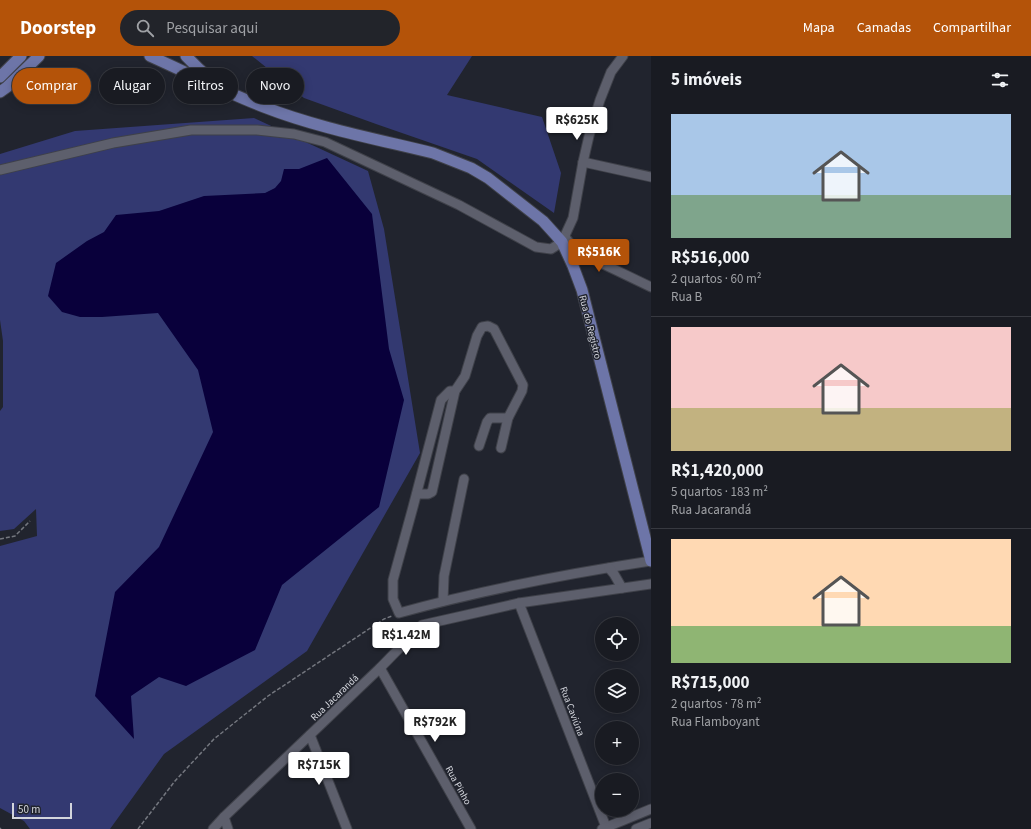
<!DOCTYPE html>
<html lang="pt">
<meta charset="utf-8">
<style>
body{margin:0;font-family:"Source Sans 3",sans-serif;background:#22242a;color:#f1f3f6;height:100vh;display:flex;flex-direction:column;font-size:15px;white-space:nowrap}
*{box-sizing:border-box;margin:0}
p{font-size:13px;color:#9fa1a5}
.icon{flex:none;width:22px;height:22px;fill:none;stroke:currentColor;stroke-width:2;stroke-linecap:round;stroke-linejoin:round}
.map{position:relative;flex:1;overflow:hidden}
.panel{display:flex;flex-direction:column;background:#191b22;width:380px}
.panel>*{flex:none}
.hud{position:absolute;left:12px;top:12px;width:380px;height:36px;display:flex;gap:8px}
.controls{position:absolute;left:595px;top:561px;display:grid;gap:8px}
.controls a{display:grid;place-items:center;width:44px;height:44px;border-radius:50%;background:#191b22;box-shadow:0 2px 10px #0003,0 0 0 1px #373940;font-size:20px}
.scale{position:absolute;left:12px;bottom:10px;width:60px;box-sizing:border-box;padding-left:4px;border:2px solid #d3d5dc;border-top:0;font-size:11px;line-height:14px;white-space:nowrap;color:#d3d5dc;-webkit-text-stroke:3px #21242e;paint-order:stroke}
.price{position:absolute;translate:-50% -34px;padding:0 9px;border-radius:4px;background:#fff;color:#222;font-size:13px;line-height:26px;filter:drop-shadow(0 1px 2px #0008)}
.price::after{content:'';position:absolute;left:50%;top:24px;width:12px;height:9px;margin-left:-6px;background:inherit;clip-path:polygon(0 0,100% 0,50% 100%)}
.price.selected{background:#b45309;color:#fff}
ul{padding:0;list-style:none}
li{display:grid;align-content:center;gap:8px;height:212px;padding:0 20px}
li+li{border-top:1px solid #373940}
li span{display:grid;place-items:center;height:124px;border-radius:0px;color:#555}
li>.icon{margin-inline-start:auto}
span .icon{width:72px;height:72px;fill:#fffc;stroke-width:1}
li b{font-size:17px}
h2{display:flex;justify-content:space-between;align-items:center;height:48px;padding:0 20px;font-size:17px}
.pill{padding:0 14px;border-radius:18px;background:#191b22;box-shadow:0 2px 10px #0003,0 0 0 1px #373940;font-size:14px;line-height:36px}
.pill.selected{background:#b45309;color:#fff}
header{display:flex;align-items:center;gap:24px;box-sizing:border-box;height:56px;padding:0 20px;background:#b45309;color:#fff}
header strong{font-size:19px}
nav{display:flex;gap:22px;margin-inline-start:auto;font-size:14px}
.search{width:280px;height:36px;background:#22242a;display:flex;align-items:center;gap:10px;box-sizing:border-box;padding:0 14px;border-radius:22px;color:#9fa1a5;font-size:15px}
main{display:flex;flex:1;min-height:0}
.map>svg:first-child{display:block}
.green{fill:#333971}
.water{fill:#09003b}
.lines{fill:none;stroke-linecap:round;stroke-linejoin:round}
.minor-casing{stroke:#3f4149;stroke-width:11}
.major-casing{stroke:#3f4149;stroke-width:13}
.path{stroke:#74777f;stroke-width:1.5;stroke-dasharray:4 2;stroke-linecap:butt}
.minor{stroke:#5d5f6c;stroke-width:9}
.major{stroke:#6d75a8;stroke-width:11}
.labels{text-anchor:middle;stroke-width:3;stroke-linejoin:round;paint-order:stroke}
.street-label{font-size:10px;fill:#d3d5dc;stroke:#21242e}
</style>
<header>
<strong>Doorstep</strong>
<div class="search"><svg class="icon" aria-label="search" viewBox="0 0 24 24"><circle cx="10" cy="10" r="6"/><path d="M15 15l6 6"/></svg>Pesquisar aqui</div>
<nav><a>Mapa</a><a>Camadas</a><a>Compartilhar</a></nav>
</header>
<main>
<div class="map">
<svg width="651" height="773" viewBox="0 0 651 773">
<rect width="100%" height="100%" fill="#21242e"/>
<g class="green">
<polygon points="252,0 472,0 447,39 542,61 561,117 554,157 477,103 376,68 304,42"/>
<polygon points="254,62 368,115 384,173 420,397 307,595 164,698 110,773 30,773 24,765 0,752 0,490 37,480 36,453 14,473 0,475 0,355 3,351 3,285 0,264 0,98 75,75"/>
</g>
<polygon class="water" points="327,102 372,158 389,293 404,344 379,451 282,529 255,594 186,630 159,621 131,640 134,683 95,640 115,536 159,491 213,376 198,314 158,257 102,261 80,261 62,256 48,240 56,207 87,185 104,176 116,159 159,155 204,140 265,137 275,132 281,125 284,113 299,113"/>
<g class="lines">
<g class="minor-casing">
<g id="minor">
<polyline points="583,106 651,121"/>
<polyline points="0,114 113,87 191,74 257,74 294,78 325,86 459,149 536,191 551,193 562,186 573,162 583,106 589,80 600,44 611,16 623,0"/>
<polyline points="565,181 576,195 651,231"/>
<path d="M455,335H450L441,344L413,451L393,524V543L399,557C482,534 566,518 651,505"/>
<polyline points="479,390 487,366 490,362 508,362"/>
<polyline points="417,438 428,438 432,436 455,335 465,320 477,280 482,271 488,270 494,273 523,329 522,335 508,362 501,392"/>
<polyline points="609,512 614,518 622,532"/>
<polyline points="443,545 444,520 464,423"/>
<polyline points="519,547 606,771"/>
<polyline points="380,612 471,773"/>
<polyline points="310,679 347,773"/>
<polyline points="224,761 228,773"/>
<polyline points="213,773 224,761 380,612 422,569 519,547 651,528"/>
<polyline points="602,773 651,753"/>
<polyline points="636,773 651,767"/>
</g>
</g>
<g class="major-casing">
<g id="major">
<path d="M150,0C188,17 225,36 264,51C318,72 376,83 433,97L471,112L488,122L543,165L562,186L573,210L582,234L651,505"/>
<polyline points="186,0 199,13 214,26"/>
<polyline points="0,21 21,0"/>
<polyline points="0,36 7,31 39,0"/>
</g>
</g>
<g class="path">
<polyline points="0,483 15,480 30,465"/>
<polyline points="0,772 1,773"/>
<polyline points="138,773 175,725 214,683 268,640 384,563 392,560"/>
</g>
<use href="#minor" class="minor"/>
<use href="#major" class="major"/>
</g>
<g class="labels">
<g class="street-label">
<text transform="translate(591 271) rotate(76)" y="4">Rua do Registro</text>
<text transform="translate(334 641) rotate(-44)" y="4">Rua Jacarandá</text>
<text transform="translate(573 655) rotate(69)" y="4">Rua Caviúna</text>
<text transform="translate(459 729) rotate(61)" y="4">Rua Pinho</text>
</g>
</g>
</svg>
<div class="controls">
<a><svg class="icon" aria-label="locate" viewBox="0 0 24 24"><circle cx="12" cy="12" r="6"/><path d="M12 2v4M12 18v4M2 12h4M18 12h4"/></svg></a>
<a><svg class="icon" aria-label="layers" viewBox="0 0 24 24"><path d="M12 4l9 5-9 5-9-5zM3 14l9 5 9-5"/></svg></a>
<a>+</a>
<a>−</a>
</div>
<div class="scale">50 m</div>
<b class="price" style="left:577px;top:85px">R$625K</b>
<b class="price selected" style="left:599px;top:217px">R$516K</b>
<b class="price" style="left:406px;top:600px">R$1.42M</b>
<b class="price" style="left:435px;top:687px">R$792K</b>
<b class="price" style="left:319px;top:730px">R$715K</b>
<div class="hud">
<a class="pill selected">Comprar</a>
<a class="pill">Alugar</a>
<a class="pill">Filtros</a>
<a class="pill">Novo</a>
</div>
</div>
<section class="panel">
<h2>5 imóveis<svg class="icon" aria-label="filters" viewBox="0 0 24 24"><path d="M4 7h16M4 17h16"/><circle cx="9" cy="7" r="2"/><circle cx="15" cy="17" r="2"/></svg></h2>
<ul>
<li><span style="background:linear-gradient(#a9c7e8 65%,#7fa58c 0)"><svg class="icon" aria-label="home" viewBox="0 0 24 24"><path d="M3 11l9-7 9 7M6 9v11h12V9"/></svg></span><div><b>R$516,000</b><p>2 quartos · 60 m²</p><p>Rua B</p></div></li>
<li><span style="background:linear-gradient(#f6c9c9 65%,#c2b280 0)"><svg class="icon" aria-label="home" viewBox="0 0 24 24"><path d="M3 11l9-7 9 7M6 9v11h12V9"/></svg></span><div><b>R$1,420,000</b><p>5 quartos · 183 m²</p><p>Rua Jacarandá</p></div></li>
<li><span style="background:linear-gradient(#ffd9b3 70%,#8fb573 0)"><svg class="icon" aria-label="home" viewBox="0 0 24 24"><path d="M3 11l9-7 9 7M6 9v11h12V9"/></svg></span><div><b>R$715,000</b><p>2 quartos · 78 m²</p><p>Rua Flamboyant</p></div></li>
</ul>
</section>
</main>
